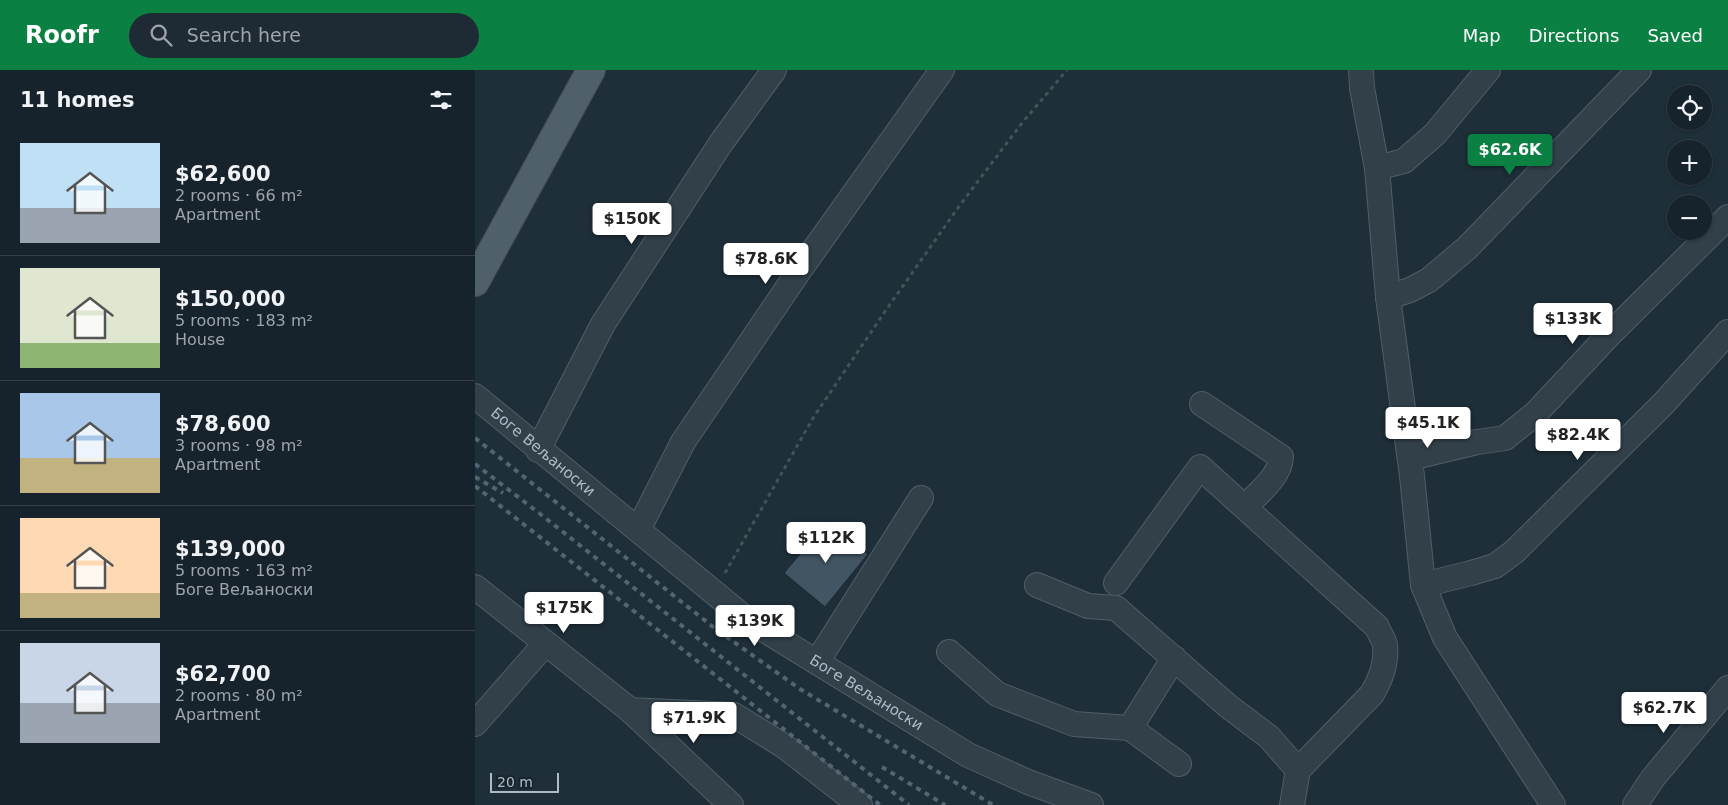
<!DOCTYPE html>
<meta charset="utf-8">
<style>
body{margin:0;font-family:"DejaVu Sans",sans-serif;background:#1f2b34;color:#f1f3f6;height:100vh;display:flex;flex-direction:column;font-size:19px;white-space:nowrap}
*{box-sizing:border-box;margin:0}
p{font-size:16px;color:#9ea4a9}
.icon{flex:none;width:28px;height:28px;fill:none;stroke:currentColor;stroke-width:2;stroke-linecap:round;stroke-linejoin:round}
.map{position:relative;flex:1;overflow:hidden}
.sheet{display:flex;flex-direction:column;background:#16232c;width:475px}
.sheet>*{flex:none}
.fabs{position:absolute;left:1192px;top:15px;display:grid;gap:10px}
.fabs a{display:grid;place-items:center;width:45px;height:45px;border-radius:50%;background:#16232c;box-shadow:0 1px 4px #0004,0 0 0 1px #354048;font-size:25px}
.scale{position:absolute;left:15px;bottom:12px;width:69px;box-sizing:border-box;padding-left:5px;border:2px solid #acbbc7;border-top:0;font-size:14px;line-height:18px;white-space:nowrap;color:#acbbc7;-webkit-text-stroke:4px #18252e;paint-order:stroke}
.price{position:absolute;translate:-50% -42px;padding:0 11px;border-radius:5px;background:#fff;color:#222;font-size:16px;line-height:32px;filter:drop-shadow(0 1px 2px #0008)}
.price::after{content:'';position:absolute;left:50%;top:30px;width:15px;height:11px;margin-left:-8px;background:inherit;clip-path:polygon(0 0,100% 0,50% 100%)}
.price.selected{background:#0b8043;color:#fff}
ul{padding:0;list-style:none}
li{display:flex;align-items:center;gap:15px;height:125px;padding:0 20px}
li+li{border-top:1px solid #354048}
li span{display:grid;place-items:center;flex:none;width:140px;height:100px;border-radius:0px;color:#555}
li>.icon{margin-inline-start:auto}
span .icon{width:60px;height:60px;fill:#fffc;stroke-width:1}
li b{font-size:21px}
h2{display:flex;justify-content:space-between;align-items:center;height:60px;padding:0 20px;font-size:21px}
header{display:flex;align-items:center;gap:30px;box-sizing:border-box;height:70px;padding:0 25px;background:#0b8043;color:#fff}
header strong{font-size:24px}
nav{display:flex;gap:28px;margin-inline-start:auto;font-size:18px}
.search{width:350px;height:45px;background:#1f2b34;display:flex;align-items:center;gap:12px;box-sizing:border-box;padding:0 18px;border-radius:28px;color:#9ea4a9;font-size:19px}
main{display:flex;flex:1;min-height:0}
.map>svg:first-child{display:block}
.building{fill:#415562;stroke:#1a2731}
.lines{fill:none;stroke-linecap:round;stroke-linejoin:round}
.minor-casing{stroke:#505e68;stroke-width:26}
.major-casing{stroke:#3f4c57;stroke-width:30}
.path{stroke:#3e5756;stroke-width:3;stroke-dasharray:4 4;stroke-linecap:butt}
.minor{stroke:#32404a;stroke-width:24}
.major{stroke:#50606b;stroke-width:28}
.rail{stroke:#536572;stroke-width:4;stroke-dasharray:5 5;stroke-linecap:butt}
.labels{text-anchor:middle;stroke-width:4.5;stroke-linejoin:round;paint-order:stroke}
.street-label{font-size:15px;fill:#acbbc7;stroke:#18252e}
</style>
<header>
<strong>Roofr</strong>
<div class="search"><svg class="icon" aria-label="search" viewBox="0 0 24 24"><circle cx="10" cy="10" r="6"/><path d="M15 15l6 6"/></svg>Search here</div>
<nav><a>Map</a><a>Directions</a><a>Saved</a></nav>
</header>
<main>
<section class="sheet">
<h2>11 homes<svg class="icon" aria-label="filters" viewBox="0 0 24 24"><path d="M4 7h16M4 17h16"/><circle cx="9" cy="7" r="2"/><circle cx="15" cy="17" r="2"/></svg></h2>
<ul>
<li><span style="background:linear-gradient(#bfe0f5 65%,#9aa5b1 0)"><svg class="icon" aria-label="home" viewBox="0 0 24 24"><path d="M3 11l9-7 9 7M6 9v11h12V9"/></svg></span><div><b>$62,600</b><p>2 rooms · 66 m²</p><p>Apartment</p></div></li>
<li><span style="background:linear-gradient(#dfe7d0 75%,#8fb573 0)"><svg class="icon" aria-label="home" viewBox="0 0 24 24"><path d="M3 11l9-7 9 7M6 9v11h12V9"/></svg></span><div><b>$150,000</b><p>5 rooms · 183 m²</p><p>House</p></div></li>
<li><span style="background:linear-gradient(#a9c7e8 65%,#c2b280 0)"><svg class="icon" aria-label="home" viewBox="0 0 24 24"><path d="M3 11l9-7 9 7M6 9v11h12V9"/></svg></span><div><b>$78,600</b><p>3 rooms · 98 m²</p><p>Apartment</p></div></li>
<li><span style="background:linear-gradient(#ffd9b3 75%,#c2b280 0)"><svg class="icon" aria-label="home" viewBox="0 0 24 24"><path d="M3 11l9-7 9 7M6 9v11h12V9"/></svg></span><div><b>$139,000</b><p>5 rooms · 163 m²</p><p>Боге Вељаноски</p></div></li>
<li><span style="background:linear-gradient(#c9d6e8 60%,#9aa5b1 0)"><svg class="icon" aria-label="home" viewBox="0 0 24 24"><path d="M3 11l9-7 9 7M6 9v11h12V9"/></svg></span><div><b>$62,700</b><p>2 rooms · 80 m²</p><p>Apartment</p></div></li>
</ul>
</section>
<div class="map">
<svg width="1253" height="735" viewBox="0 0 1253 735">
<rect width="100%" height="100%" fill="#1e2f3a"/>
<polygon class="building" points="353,451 393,484 350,537 309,503"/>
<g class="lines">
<g class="minor-casing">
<g id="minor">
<polyline points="886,0 887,18 902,98 913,227 937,406 948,515 970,568 1078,735"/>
<polyline points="902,98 929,91 960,64 1013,0"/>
<polyline points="913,227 935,220 954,210 992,178 1164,0"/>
<path id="s1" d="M0,326L270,548L493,685L553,712L616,735"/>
<path d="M727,334L806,387C805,407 783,423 770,437"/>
<polyline points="63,380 128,254 246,73 299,0"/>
<polyline points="935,388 1002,372 1030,368 1060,344 1133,266 1253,147"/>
<polyline points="163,460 208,372 324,201 467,0"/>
<path d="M641,513L725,397L902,557C904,563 909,569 910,575C912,593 906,609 897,624L823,700"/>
<polyline points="562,515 613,536 641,538 753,636 794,667 823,700 817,735"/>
<polyline points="948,515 996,503 1020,496 1039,482 1189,333 1253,262"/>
<polyline points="0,517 155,640 256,735"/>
<polyline points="474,582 522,624 599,654 655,658 699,588"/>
<polyline points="342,592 446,428"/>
<polyline points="155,640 259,645 309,676 385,735"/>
<polyline points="0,654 70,574"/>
<polyline points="655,658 704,694"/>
<polyline points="1160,735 1178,708 1253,618"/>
</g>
</g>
<g class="major-casing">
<polyline id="major" points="0,212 116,0"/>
</g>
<polyline class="path" points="250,503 338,348 411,240 485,135 547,53 592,0"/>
<use href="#minor" class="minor"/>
<use href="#major" class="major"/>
<g class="rail">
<polyline points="0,368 242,560 325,619 518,735"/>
<polyline points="0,394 64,443 434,735"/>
<polyline points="0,407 28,423"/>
<polyline points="0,416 405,735"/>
<polyline points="407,697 470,735"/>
</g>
</g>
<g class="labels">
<g class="street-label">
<text dy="5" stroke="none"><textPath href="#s1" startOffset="88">Боге Вељаноски</textPath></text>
<text dy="5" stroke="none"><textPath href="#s1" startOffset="492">Боге Вељаноски</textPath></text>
</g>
</g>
</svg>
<div class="fabs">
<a><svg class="icon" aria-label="locate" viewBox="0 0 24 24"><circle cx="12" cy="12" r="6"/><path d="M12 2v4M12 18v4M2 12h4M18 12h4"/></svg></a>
<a>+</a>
<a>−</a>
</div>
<div class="scale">20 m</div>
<b class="price selected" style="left:1035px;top:106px">$62.6K</b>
<b class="price" style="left:157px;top:175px">$150K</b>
<b class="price" style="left:291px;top:215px">$78.6K</b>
<b class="price" style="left:1098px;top:275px">$133K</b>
<b class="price" style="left:953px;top:379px">$45.1K</b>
<b class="price" style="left:1103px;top:391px">$82.4K</b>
<b class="price" style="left:351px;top:494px">$112K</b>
<b class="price" style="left:89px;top:564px">$175K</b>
<b class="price" style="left:280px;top:577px">$139K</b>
<b class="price" style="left:1189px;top:664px">$62.7K</b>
<b class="price" style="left:219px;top:674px">$71.9K</b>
</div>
</main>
